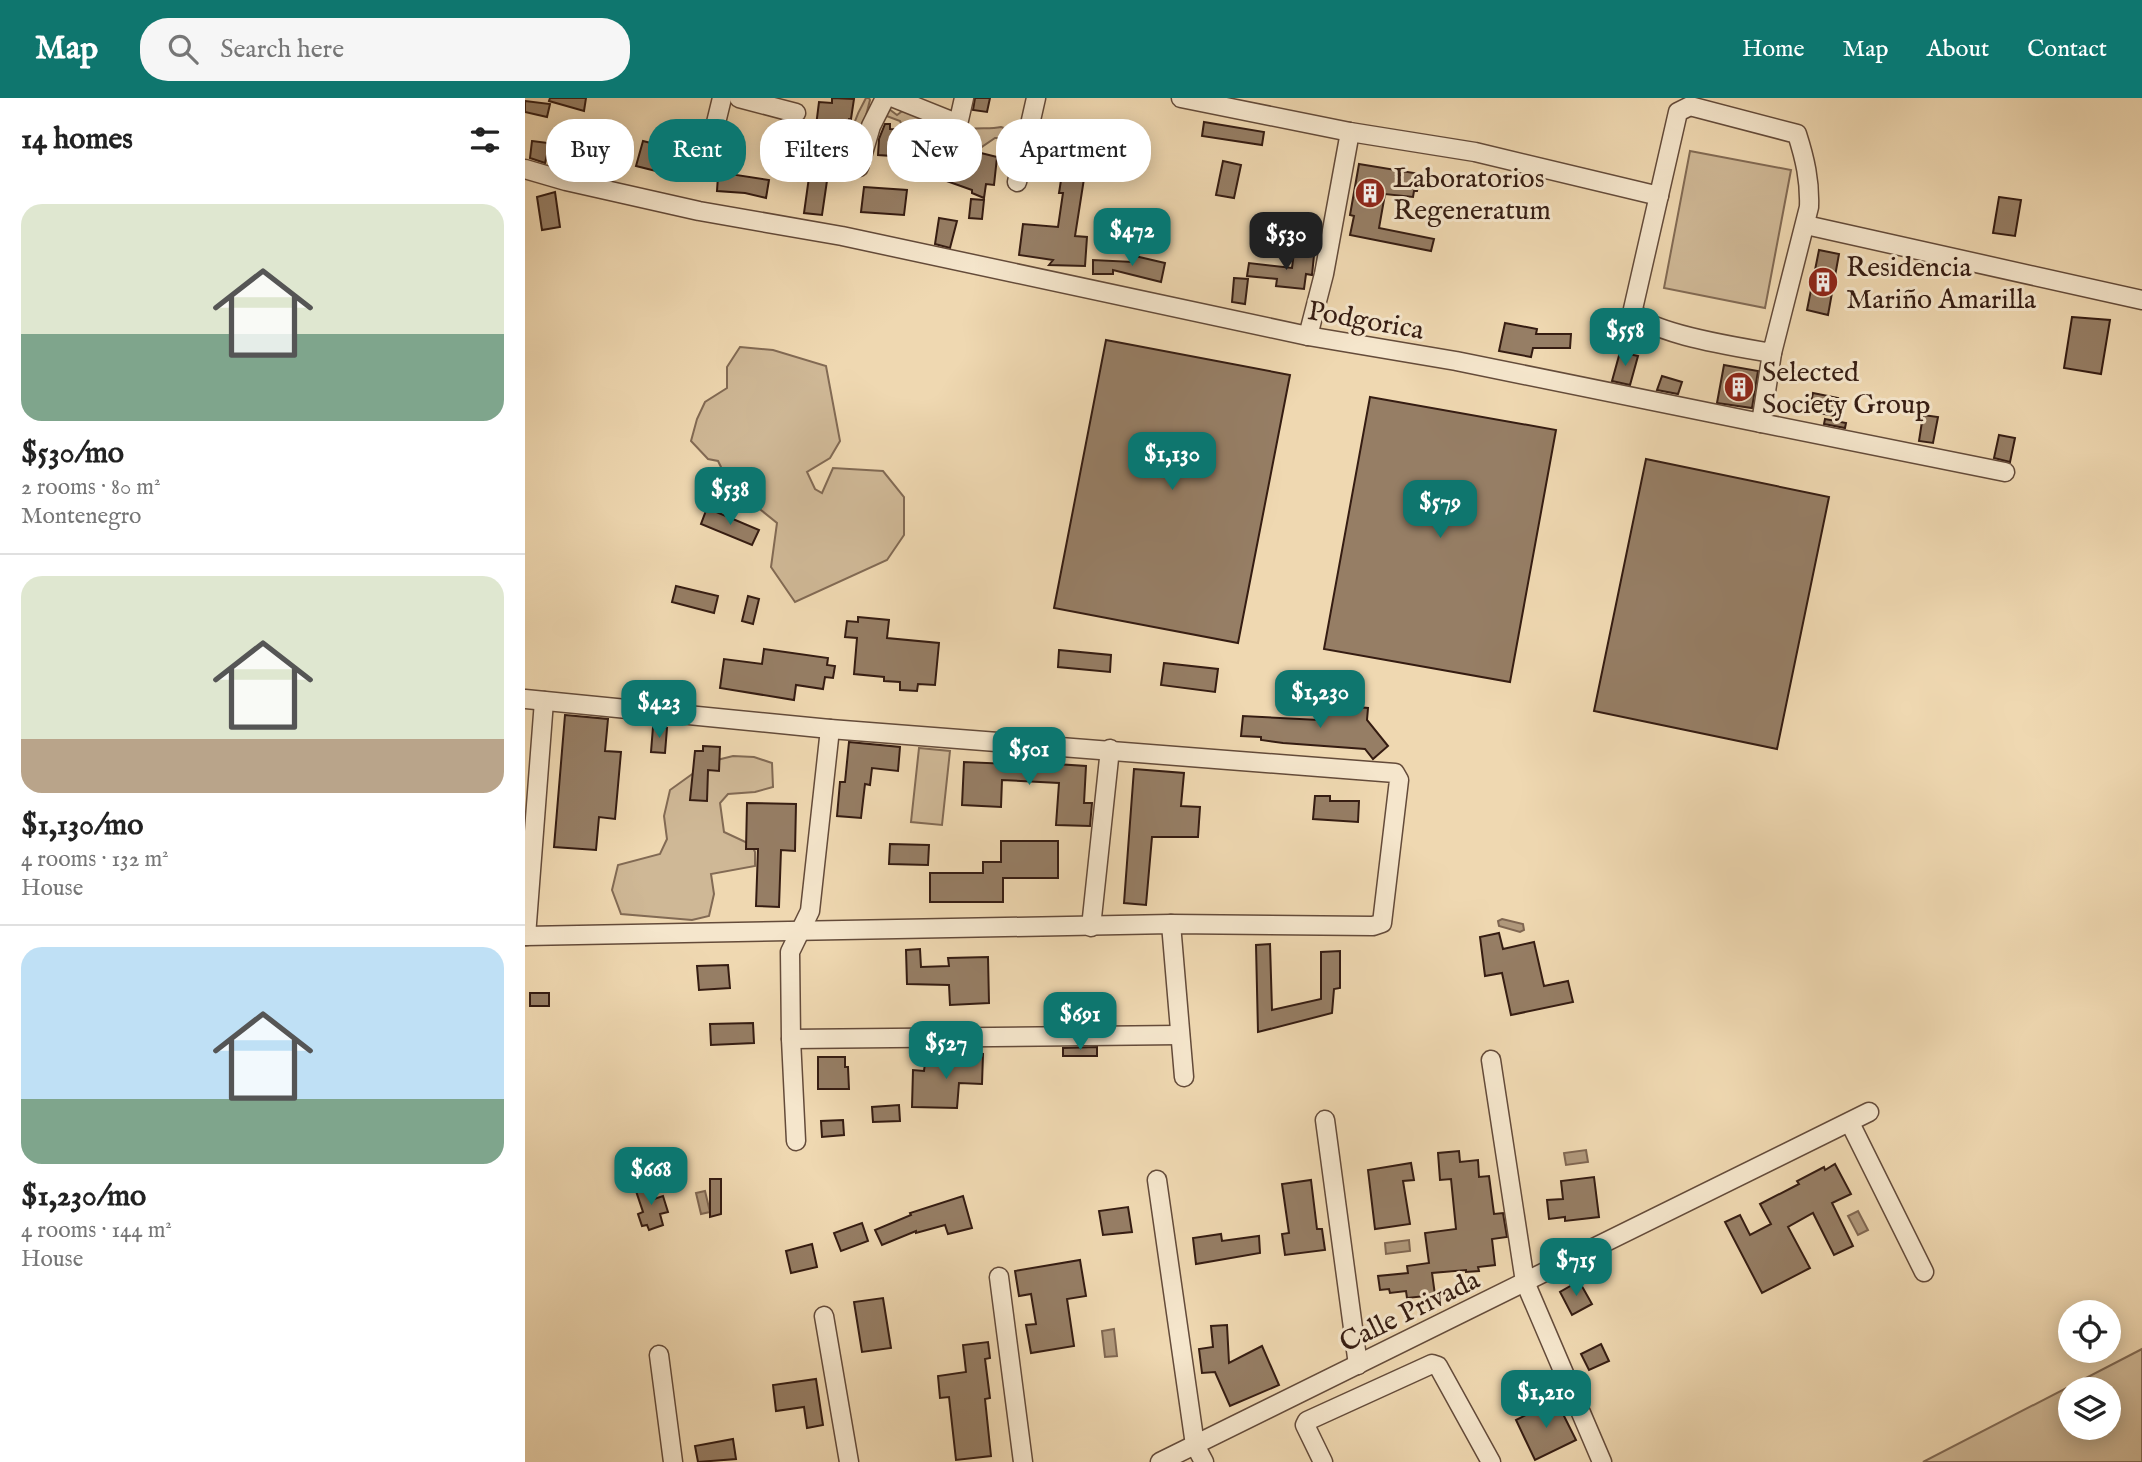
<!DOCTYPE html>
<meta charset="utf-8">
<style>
body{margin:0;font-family:"IM FELL English",serif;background:#f6f6f6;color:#222;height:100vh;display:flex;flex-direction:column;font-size:26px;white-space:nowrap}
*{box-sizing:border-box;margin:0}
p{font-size:23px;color:#767676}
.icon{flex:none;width:38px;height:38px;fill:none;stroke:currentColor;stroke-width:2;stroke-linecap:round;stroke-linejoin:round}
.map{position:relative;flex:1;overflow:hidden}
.drawer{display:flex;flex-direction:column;background:#fff;width:525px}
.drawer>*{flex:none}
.top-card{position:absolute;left:21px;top:21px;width:665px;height:63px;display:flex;gap:14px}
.tools{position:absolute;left:1533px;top:1202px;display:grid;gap:14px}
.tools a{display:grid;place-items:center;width:63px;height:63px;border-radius:50%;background:#fff;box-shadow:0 4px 18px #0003;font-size:35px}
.price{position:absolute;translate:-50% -60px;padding:0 16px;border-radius:14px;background:#0f766e;color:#fff;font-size:23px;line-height:46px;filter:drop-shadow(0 2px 4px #0008)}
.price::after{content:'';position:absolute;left:50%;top:42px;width:21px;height:16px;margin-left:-10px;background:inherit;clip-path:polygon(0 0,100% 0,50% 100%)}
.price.active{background:#222;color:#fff}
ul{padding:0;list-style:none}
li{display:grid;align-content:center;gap:14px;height:371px;padding:0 21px}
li+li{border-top:2px solid #e0e0e0}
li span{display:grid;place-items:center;height:217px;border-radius:21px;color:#555}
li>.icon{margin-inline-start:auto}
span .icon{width:126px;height:126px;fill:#fffc;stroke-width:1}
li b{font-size:30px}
h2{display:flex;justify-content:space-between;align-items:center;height:84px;padding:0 21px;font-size:30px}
.pill{padding:0 24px;border-radius:28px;background:#fff;box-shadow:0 4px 18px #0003;font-size:24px;line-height:63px}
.pill.active{background:#0f766e;color:#fff}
header{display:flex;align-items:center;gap:42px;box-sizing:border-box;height:98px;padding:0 35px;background:#0f766e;color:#fff}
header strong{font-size:33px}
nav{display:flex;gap:38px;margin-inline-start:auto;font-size:24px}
.search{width:490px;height:63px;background:#f6f6f6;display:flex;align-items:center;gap:18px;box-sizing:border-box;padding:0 24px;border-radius:28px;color:#767676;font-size:26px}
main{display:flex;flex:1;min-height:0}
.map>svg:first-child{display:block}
.green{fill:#cfb896;stroke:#826a54;stroke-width:2;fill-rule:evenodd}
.water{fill:#b0987b;stroke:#7f6651;stroke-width:2}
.building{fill:#967e65;stroke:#351c12;stroke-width:2}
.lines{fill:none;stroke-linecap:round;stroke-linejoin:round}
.minor-casing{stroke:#644b3a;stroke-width:21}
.minor{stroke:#f5e6cc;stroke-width:18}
.labels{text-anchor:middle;stroke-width:6;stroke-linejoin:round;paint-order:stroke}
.poi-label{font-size:28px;fill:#351c12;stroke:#f5e6cc;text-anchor:start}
.street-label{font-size:28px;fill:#351c12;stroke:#f5e6cc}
</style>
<header>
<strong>Map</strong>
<div class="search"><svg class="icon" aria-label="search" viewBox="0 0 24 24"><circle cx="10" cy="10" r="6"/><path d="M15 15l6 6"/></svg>Search here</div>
<nav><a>Home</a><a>Map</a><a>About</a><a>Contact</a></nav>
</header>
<main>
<section class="drawer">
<h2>14 homes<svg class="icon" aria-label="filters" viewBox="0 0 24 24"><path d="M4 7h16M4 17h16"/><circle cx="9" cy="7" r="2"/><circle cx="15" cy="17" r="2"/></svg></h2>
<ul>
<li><span style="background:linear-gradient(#dfe7d0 60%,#7fa58c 0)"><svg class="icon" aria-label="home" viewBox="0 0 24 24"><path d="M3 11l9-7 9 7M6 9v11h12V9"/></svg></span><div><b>$530/mo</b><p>2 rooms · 80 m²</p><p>Montenegro</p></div></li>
<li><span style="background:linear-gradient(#dfe7d0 75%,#b9a48a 0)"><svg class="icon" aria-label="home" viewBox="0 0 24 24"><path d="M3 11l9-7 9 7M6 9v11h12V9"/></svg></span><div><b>$1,130/mo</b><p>4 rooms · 132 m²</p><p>House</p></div></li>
<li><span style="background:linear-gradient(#bfe0f5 70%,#7fa58c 0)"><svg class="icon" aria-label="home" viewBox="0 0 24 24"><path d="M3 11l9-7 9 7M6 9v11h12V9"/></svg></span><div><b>$1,230/mo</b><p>4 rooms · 144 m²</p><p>House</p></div></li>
</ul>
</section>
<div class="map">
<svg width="1617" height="1364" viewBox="0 0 1617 1364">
<rect width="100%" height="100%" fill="#efd8b1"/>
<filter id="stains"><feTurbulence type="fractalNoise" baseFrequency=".00286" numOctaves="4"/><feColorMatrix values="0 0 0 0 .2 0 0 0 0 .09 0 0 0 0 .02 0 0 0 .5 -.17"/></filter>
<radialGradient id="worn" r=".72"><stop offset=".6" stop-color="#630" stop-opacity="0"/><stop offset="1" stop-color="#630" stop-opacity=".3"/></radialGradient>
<g class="green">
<path d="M341,0H344L345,2L329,64L324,68L321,63C321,42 331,17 341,0Z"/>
<polygon points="364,11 372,17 380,11 404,18 406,28 404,31 392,30 387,33 379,32 375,23 359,17"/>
<path d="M476,29L482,31L479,40H470L451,53L450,56L445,53L441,45L429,41C440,25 459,33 476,29Z"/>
<polygon points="1165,53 1266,72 1240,210 1139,190"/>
<polygon points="215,249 248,252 301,268 315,343 305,360 282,374 290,391 297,395 308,370 358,373 379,399 379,437 362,462 270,504 246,469 252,425 231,408 193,398 196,369 193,363 183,361 166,343 172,321 180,304 202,290 202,269"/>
<polygon points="394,650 425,653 417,727 386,724"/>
<polygon points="208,658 229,659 247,665 248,689 230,694 203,696 195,705 199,734 227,747 230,754 230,768 186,776 189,796 184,818 167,822 96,816 87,792 93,767 135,756 142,741 139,718 145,692 184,664"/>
<path d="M1617,1251V1364H1398ZM1545,1292H1584V1330H1545Z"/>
</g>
<g class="water">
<polygon points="977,821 998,826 999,832 995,834 974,828 973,823"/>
<polygon points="1061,1052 1063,1064 1041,1067 1039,1055"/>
<polygon points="180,1093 185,1114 176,1116 171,1095"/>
<polygon points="1333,1113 1343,1132 1333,1137 1323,1118"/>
<polygon points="884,1142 885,1153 861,1156 860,1145"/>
<polygon points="589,1231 592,1258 580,1259 577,1233"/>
</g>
<g class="building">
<polygon points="25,0 61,0 59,13 24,3"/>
<polygon points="307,0 329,1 326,21 324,21 321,45 319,45 315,71 304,69 297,117 279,115 286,65 284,65 288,28 291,28 294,4 307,5"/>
<polygon points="450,0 465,0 462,14 448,12"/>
<polygon points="0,3 25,6 22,19 0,14"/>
<polygon points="679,24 739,34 737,47 677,38"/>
<polygon points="360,26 365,26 365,31 391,32 403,37 399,46 430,56 432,49 472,59 469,87 461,86 459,100 447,95 447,92 379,68 382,59 353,57 354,41"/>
<polygon points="81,38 92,41 82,81 70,78"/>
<polygon points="150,40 180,45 186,48 183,66 211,69 211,77 244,82 241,100 220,95 192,93 193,78 157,72 157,69 133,65 131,73 111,68 118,43 149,51"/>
<polygon points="7,43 31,46 29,58 22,57 20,65 5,60"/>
<polygon points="539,63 561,68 550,138 562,139 560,168 524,167 528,162 494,157 498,126 533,129 538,95 534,95"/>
<polygon points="698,63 716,67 709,100 691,97"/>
<polygon points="834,66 895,76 892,93 889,93 888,99 860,96 854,130 909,141 906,153 825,137 829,118 825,117"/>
<polygon points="339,89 382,92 379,117 336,114"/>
<polygon points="30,94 35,129 17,132 12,99"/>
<polygon points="1474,99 1496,102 1490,138 1468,135"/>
<polygon points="446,101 459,102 457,121 444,120"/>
<polygon points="414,120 432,123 425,150 410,146"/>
<polygon points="1294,152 1314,156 1303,217 1282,212"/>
<polygon points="769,154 789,157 787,177 781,176 779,191 751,188 752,181 722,178 724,165 767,170"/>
<polygon points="610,158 640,165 636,184 588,172 588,176 568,176 568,162 608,164"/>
<polygon points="709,180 723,181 720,206 707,204"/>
<polygon points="1547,219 1585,222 1576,276 1539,270"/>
<polygon points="980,225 1012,231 1011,236 1046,236 1045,250 1008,250 1006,259 974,253"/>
<polygon points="581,242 765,277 713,545 529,510"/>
<polygon points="1095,254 1113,258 1105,287 1087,283"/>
<polygon points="1199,267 1233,273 1227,310 1192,305"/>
<polygon points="1137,278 1157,284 1153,296 1132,292"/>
<polygon points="1288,295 1313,300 1310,318 1284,313"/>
<polygon points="845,299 1031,332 985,584 799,551"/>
<polygon points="1398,317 1413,319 1408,345 1394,343"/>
<polygon points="1300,321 1321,325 1320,330 1299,326"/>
<polygon points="1474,337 1490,340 1485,364 1469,360"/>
<polygon points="1121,361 1304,399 1252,651 1069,613"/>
<polygon points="182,410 234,432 227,447 176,426"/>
<polygon points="151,488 193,498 189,515 147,504"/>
<polygon points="223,498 234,501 228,526 217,523"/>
<polygon points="333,519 364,522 362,540 414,545 410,587 393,586 392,593 375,592 375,584 359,583 359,579 329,576 332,540 320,539 322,523 333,524"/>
<polygon points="239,551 303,560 302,567 310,568 308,580 300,579 298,591 271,587 269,602 195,590 199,561 237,566"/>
<polygon points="534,552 586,557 585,574 533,569"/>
<polygon points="639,565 693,571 690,594 636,587"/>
<polygon points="761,577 779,578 778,592 760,590"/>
<polygon points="795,606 843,610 842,622 863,648 848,661 840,651 758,645 736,642 736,639 716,638 718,618 794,622"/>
<polygon points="40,617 83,621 80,653 96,654 90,721 74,719 71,752 29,749"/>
<polygon points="128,629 142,630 140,655 126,654"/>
<polygon points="324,644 375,649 373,673 347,670 345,687 340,686 336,720 312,718 315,684 320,684"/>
<polygon points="178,648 195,649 194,673 183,672 182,703 165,702 170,653 178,653"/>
<polygon points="485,663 561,668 559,705 567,705 565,728 531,727 534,685 477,682 476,709 437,707 439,664 485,666"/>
<polygon points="609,671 659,675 656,708 675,709 673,739 627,739 621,807 599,805"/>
<polygon points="790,698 805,698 805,703 834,703 833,724 788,721"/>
<polygon points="222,705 271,706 270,753 256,752 254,809 231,808 233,751 221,751"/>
<polygon points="476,743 533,743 533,780 478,780 478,804 405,804 405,775 458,775 458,764 476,764"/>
<polygon points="365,746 404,747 403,767 364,766"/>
<polygon points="974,835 978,851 1009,844 1019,888 1043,883 1048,904 986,917 977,875 960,878 955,839"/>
<polygon points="745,846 747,912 796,901 796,854 815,853 815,890 809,891 807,915 733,934 731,847"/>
<polygon points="395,851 396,869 424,868 423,860 463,859 464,905 425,907 424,887 382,886 381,852"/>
<polygon points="203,867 205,890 174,892 172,868"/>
<rect x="5" y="895" width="19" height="13"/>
<polygon points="228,925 229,945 186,947 185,926"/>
<polygon points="572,949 572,958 538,958 538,950"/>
<polygon points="427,954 458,956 457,986 434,985 432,1010 387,1009 388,972 399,973 400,965 427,966"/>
<polygon points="293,959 320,959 320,969 323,969 324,991 293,991"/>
<polygon points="374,1007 375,1023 348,1024 347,1009"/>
<polygon points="318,1022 319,1037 297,1039 296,1023"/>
<polygon points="934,1053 935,1064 953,1062 954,1079 964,1078 969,1116 978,1115 982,1139 967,1141 970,1167 953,1169 954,1173 941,1174 941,1172 907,1175 910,1197 882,1200 881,1193 865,1195 864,1191 855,1192 853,1178 883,1175 882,1168 904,1165 900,1135 931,1131 926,1081 915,1082 913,1055"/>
<polygon points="886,1065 889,1082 878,1083 885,1126 850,1131 843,1072"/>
<polygon points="1310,1066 1326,1096 1307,1105 1328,1148 1309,1157 1288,1115 1263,1129 1285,1170 1237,1195 1200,1124 1215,1117 1225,1137 1246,1126 1235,1106 1274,1086 1272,1083 1299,1069 1300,1072"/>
<polygon points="1069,1079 1074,1119 1040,1123 1040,1119 1024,1121 1022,1102 1038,1101 1036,1083"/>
<polygon points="185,1081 196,1081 196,1116 185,1119"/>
<polygon points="786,1082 792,1131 797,1131 800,1152 760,1157 757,1136 764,1135 757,1086"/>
<polygon points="124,1085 129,1101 138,1098 143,1114 135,1116 138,1127 124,1132 122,1127 117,1128 113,1116 118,1114 110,1090"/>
<polygon points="438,1098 447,1130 423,1136 420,1127 391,1135 391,1133 357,1147 350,1132 386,1117 385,1115"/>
<polygon points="603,1109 607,1134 578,1137 574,1113"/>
<polygon points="337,1125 343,1143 316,1153 309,1135"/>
<polygon points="696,1136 697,1143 734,1138 735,1155 671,1166 668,1140"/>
<polygon points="287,1146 292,1169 266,1175 261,1153"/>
<polygon points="555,1162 561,1198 542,1201 549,1248 506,1255 501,1227 511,1226 506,1196 494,1198 490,1173"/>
<polygon points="1054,1183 1067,1206 1047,1217 1035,1194"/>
<polygon points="358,1200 366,1250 337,1254 329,1204"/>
<polygon points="702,1227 704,1265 737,1248 754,1287 705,1308 690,1274 677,1275 674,1251 688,1249 686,1228"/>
<polygon points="463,1244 465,1260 460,1261 465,1300 460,1301 466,1358 431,1362 424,1299 415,1300 413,1278 441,1274 438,1247"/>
<polygon points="1076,1246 1084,1263 1064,1272 1056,1256"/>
<polygon points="291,1281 298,1327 282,1330 279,1309 251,1313 248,1287"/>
<polygon points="1031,1302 1051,1342 1010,1362 991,1322"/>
<polygon points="208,1341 211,1361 173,1364 170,1348"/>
</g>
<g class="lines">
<g class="minor-casing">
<g id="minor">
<polyline points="214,0 271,15"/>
<polyline points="369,0 429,24 434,22 439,0"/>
<polyline points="656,0 825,34 950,54 1134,98"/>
<path d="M1165,8L1272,36C1280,61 1285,83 1284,109L1247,255C1220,250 1118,236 1108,211L1153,14Z"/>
<polyline points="188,37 197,0"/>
<polyline points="334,69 346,28 360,0"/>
<polyline points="0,71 41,83 174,113 317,138 783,238 931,263 1236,325 1247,255"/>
<polyline points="492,84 511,0"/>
<polyline points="1281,127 1617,202"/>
<polyline points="783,238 799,176 825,34"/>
<polyline points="1236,325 1480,374"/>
<polyline points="0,601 305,631 870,675 874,682 857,825 848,828 646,826 0,838"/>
<polyline points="646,826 659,979"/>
<polyline points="566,829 585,651"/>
<polyline points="1,838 19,603"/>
<polyline points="266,941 655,937"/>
<polyline points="966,962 1000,1184 1077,1364"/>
<polyline points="800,1022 833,1267"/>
<polyline points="1325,1025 1399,1174"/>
<polyline points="271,1043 266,941 265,854 285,813 305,631"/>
<polyline points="632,1082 670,1347 679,1364"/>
<polyline points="474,1179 498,1364"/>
<polyline points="299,1218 324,1364"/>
<polyline points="134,1257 148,1364"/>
<polyline points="635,1364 1344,1014"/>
<polyline points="798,1364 780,1327 782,1323 907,1266 913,1268 966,1364"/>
</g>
</g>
<use href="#minor" class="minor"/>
</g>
<defs>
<g id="building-disc" transform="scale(1.575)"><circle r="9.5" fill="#8f2418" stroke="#f5e6cc"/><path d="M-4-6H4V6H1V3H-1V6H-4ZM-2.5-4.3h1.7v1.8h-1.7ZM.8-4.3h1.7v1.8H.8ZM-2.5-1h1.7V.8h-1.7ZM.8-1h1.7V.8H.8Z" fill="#fff"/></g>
</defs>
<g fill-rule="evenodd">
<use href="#building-disc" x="845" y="95"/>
<use href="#building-disc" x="1298" y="184"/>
<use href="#building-disc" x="1214" y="289"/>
</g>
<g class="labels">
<g class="poi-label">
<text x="868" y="89">Laboratorios<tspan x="868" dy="32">Regeneratum</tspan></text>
<text x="1321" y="178">Residencia<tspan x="1321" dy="32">Mariño Amarilla</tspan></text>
<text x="1237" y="283">Selected<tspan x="1237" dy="32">Society Group</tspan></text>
</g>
<g class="street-label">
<text transform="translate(841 221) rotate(10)" y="10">Podgorica</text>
<text transform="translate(884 1212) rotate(-26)" y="10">Calle Privada</text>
</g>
</g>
<rect width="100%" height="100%" filter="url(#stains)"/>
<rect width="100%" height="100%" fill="url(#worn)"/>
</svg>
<div class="tools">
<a><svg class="icon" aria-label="locate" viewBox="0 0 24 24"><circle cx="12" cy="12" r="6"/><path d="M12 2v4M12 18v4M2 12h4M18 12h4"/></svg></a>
<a><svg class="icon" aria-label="layers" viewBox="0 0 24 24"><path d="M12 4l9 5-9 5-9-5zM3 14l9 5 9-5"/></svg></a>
</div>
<b class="price" style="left:607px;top:170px">$472</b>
<b class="price active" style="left:761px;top:174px">$530</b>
<b class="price" style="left:1100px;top:270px">$558</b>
<b class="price" style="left:647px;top:394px">$1,130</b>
<b class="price" style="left:205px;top:429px">$538</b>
<b class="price" style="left:915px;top:442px">$579</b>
<b class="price" style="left:795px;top:632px">$1,230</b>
<b class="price" style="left:134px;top:642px">$423</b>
<b class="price" style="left:504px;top:689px">$501</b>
<b class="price" style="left:555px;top:954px">$691</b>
<b class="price" style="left:421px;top:983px">$527</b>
<b class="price" style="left:126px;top:1109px">$668</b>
<b class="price" style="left:1051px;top:1200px">$715</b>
<b class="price" style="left:1021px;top:1332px">$1,210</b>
<div class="top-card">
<a class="pill">Buy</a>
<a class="pill active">Rent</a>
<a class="pill">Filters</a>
<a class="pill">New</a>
<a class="pill">Apartment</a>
</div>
</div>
</main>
